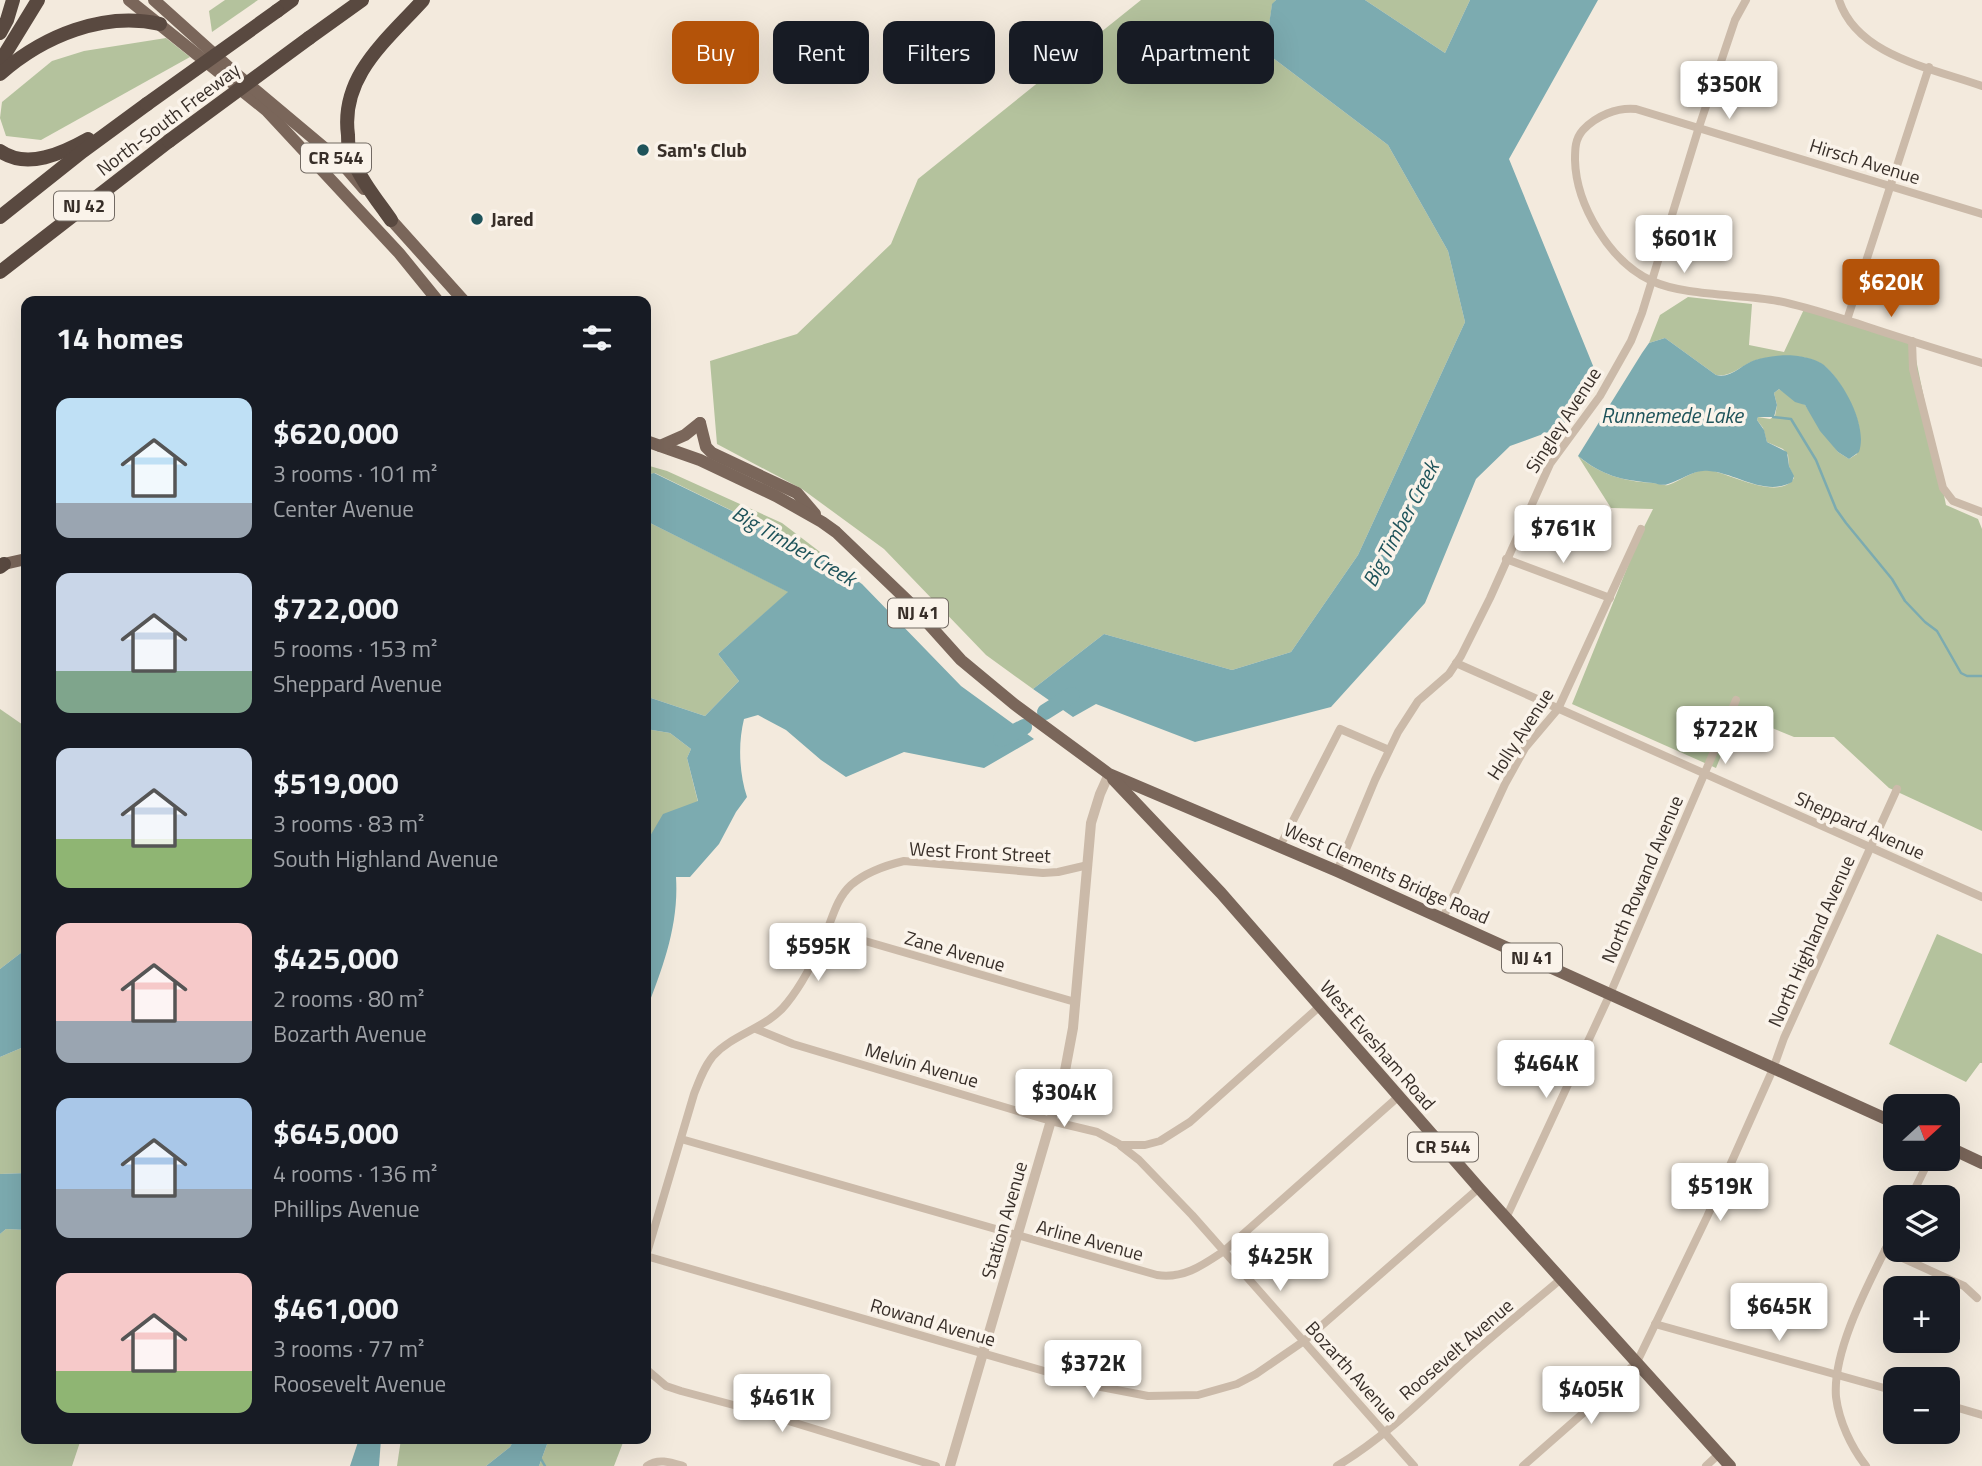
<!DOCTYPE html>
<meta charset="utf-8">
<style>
body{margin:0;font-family:"Titillium Web",sans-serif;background:#20242c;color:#f1f3f6;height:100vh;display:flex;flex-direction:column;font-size:26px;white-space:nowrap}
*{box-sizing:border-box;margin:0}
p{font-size:23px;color:#9ea1a6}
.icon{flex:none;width:38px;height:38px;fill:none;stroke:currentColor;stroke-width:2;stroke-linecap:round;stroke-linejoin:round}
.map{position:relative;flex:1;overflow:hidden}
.details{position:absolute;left:21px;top:296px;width:630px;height:1148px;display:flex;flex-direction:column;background:#171b24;border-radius:14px;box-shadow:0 7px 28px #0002}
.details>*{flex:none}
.hud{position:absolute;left:672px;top:21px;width:665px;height:63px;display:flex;gap:14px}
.needle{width:46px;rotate:69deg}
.fabs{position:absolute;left:1883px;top:1094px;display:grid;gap:14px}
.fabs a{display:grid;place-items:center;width:77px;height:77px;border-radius:14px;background:#171b24;box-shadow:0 7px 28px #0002;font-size:35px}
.price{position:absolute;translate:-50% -60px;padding:0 16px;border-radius:7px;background:#fff;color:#222;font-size:23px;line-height:46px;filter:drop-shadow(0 2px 4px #0008)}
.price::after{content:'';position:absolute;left:50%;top:42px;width:21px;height:16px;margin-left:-10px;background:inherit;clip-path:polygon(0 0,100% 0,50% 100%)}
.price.selected{background:#b45309;color:#fff}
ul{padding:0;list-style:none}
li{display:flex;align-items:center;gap:21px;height:175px;padding:0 35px}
li span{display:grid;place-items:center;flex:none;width:196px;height:140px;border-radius:14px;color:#555}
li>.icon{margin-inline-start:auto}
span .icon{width:84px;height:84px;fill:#fffc;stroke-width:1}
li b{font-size:30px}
h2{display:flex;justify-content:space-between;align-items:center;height:84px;padding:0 35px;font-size:30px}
.tag{padding:0 24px;border-radius:14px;background:#171b24;box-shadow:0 7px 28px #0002;font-size:24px;line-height:63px}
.tag.selected{background:#b45309;color:#fff}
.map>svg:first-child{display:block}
.green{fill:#b4c29d}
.water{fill:#7cabb0}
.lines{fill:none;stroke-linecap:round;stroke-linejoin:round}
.stream{stroke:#7cabb0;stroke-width:2.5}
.river{stroke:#7cabb0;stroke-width:16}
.minor{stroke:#cbbaa9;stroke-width:8}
.tertiary{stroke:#cbbaa9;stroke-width:10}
.primary{stroke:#7a665a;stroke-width:12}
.motorway{stroke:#594940;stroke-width:14}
.motorway-bridge{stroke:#594940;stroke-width:14}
.poi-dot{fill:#1e535a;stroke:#faf3ea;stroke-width:2.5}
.labels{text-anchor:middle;stroke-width:7;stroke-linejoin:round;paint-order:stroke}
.shield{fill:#faf3ea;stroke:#726a63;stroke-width:2}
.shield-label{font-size:18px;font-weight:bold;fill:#382f29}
.street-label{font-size:19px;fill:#382f29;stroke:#faf3ea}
.poi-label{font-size:19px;font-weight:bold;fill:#382f29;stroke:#faf3ea;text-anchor:start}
.water-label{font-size:21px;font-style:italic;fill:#1e535a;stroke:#faf3ea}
</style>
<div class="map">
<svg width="1982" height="1466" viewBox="0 0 1982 1466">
<rect width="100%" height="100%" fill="#f3eadd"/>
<g class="green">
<polygon points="225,0 258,0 212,32 209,11"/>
<polygon points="1141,0 1276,0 1272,5 1265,52 1388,145 1448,251 1465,322 1358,555 1291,652 1232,670 1104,634 1033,689 986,655 884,549 802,489 717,444 710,361 797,334 891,244 918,179"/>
<polygon points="1365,0 1470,0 1445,53"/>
<polygon points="166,38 190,57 41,140 6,136 0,118 2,102 52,61 84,51"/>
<path d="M1688,297L1752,304L1749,345L1784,352L1806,305L1912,340L1946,505L1978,519L1982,529V831L1889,788L1834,737H1794L1738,714L1716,768L1572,704L1642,531L1653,509L1611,508L1578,456C1601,475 1623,481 1652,483C1658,483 1663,486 1668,485C1681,481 1694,469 1708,470C1730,473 1779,502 1794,478L1789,466L1788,455L1783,449L1767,442L1763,428L1757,420L1758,417L1770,419L1775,416L1777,405L1774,393L1779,389L1805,405L1838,452L1849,459L1857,454C1858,445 1861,435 1859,427C1857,410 1835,370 1820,363C1802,354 1780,355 1761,359C1745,361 1733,378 1716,375L1665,338L1649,343L1660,315Z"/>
<polygon points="646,465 667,471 782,523 862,584 806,547 655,473 646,475"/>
<polygon points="646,521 789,592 718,654 739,681 705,716 651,698 646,699"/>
<polygon points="0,709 26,727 26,949 0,969"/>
<polygon points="646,729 670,733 691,749 687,758 698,802 646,851"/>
<polygon points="1937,934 1982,954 1982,1063 1980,1063 1966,1082 1889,1044"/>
<polygon points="26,1046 26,1173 0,1174 0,1057"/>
<polygon points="6,1229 26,1230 26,1438 81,1439 72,1466 0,1466 0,1234"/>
<polygon points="401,1439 515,1439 510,1447 486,1466 397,1466"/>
<polygon points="617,1439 624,1440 614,1466 539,1466 549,1439"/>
</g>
<g class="water">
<polygon points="1276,0 1365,0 1445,53 1470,0 1598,0 1509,159 1598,378 1562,427 1510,446 1476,479 1425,603 1331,707 1195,742 1096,704 1073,717 1033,689 1104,634 1232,670 1291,652 1358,555 1465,322 1448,251 1388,145 1265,52 1272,4"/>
<path d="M1665,338L1716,375C1731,379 1742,364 1755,360C1767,356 1787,354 1798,356C1806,357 1818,360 1824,365C1844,382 1868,426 1859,452L1849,459L1838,452L1820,431L1805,405L1795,402L1779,389L1774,393L1777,405L1774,417H1758L1757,420L1764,430L1767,442L1787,452L1789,466L1794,476L1792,482C1765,497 1736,473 1709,471C1694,469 1682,480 1668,484C1663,486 1658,484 1653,483C1621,480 1603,476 1578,456L1642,353L1649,343Z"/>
<path d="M654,473L806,547L862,584L961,686L1034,739L984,768L904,752L846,777L821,760L786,730L758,715L744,719C738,743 739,773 747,797L736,812L719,844L690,877H676C679,925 663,967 646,1011V843L663,814L698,801L687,758L691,749L670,733L646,729V699L651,698L705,716L739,681L718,654L788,592L646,521V475Z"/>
<polygon points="26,949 26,1046 0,1057 0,969"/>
<polygon points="26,1173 26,1230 6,1229 0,1234 0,1174"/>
<polygon points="515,1438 549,1439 539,1466 486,1466 510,1447"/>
<polygon points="359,1439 381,1439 379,1466 350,1466"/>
</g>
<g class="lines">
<g class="stream">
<polyline points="1773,417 1791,419 1816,460 1836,509 1846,523 1892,579 1905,601 1925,622 1937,631 1961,673 1967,676 1982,676"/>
<polyline points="541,1459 545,1466"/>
</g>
<g class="river">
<polyline points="1045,712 1072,695"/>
<polyline points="1001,739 1024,727"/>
</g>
<g class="minor">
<path d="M1839,0C1857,56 1932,68 1982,86"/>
<path d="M1982,214L1636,109C1617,107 1596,116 1583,130C1575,139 1575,149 1575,160C1576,205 1610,262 1652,281C1684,296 1742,294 1778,301C1808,307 1836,317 1865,326C1904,339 1943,351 1982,363"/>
<polyline points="1847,320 1929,67"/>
<polyline points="1912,341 1913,369 1943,488 1953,501 1982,512"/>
<polyline points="1506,559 1610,598"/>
<polyline points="1456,663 1982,897"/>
<polyline points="1280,846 1340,729 1389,750"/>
<polyline points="1337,871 1375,780 1398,732 1418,701 1449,674 1461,656 1490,598 1550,464 1600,396 1631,341 1642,313 1699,127 1735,20 1746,0"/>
<polyline points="1443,918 1505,784 1525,748 1558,709 1641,529"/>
<polyline points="827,930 1075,1002"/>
<polyline points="756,1029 793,1044 1051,1121 1097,1132 1121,1145 1145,1145 1160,1141 1190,1122 1319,1007"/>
<path d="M681,1139L1157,1275C1184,1279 1203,1265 1224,1251L1398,1097"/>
<polyline points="1121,1146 1139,1160 1192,1215 1414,1466"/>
<polyline points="1911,1197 1930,1158"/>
<polyline points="1506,1218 1610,994 1736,700"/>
<polyline points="1885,1250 1964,1286 1977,1298"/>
<polyline points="646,1256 1096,1386 1148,1396 1198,1395 1237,1384 1256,1374 1304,1341 1479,1188"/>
<path d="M646,1256L694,1094C699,1081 704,1067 713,1056C734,1033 768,1028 787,1003C804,982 816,957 826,933C833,916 837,898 851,885C865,873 887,865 904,861L1043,873L1058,872L1088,865"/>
<polyline points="1655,1324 1895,1391"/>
<polyline points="646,1369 666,1386 681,1391 756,1411 936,1466"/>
<polyline points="1948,1405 1982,1415"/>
<path d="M647,1466C658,1458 670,1462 683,1466"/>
<path d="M1337,1466C1384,1438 1423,1399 1462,1363C1494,1334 1528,1307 1561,1279"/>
<polyline points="1523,1466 1589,1408 1637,1362 1707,1217 1773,1069 1784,1038 1897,789"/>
<polyline points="1706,1466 1719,1454"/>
<path d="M1866,1466C1851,1447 1839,1421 1836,1397C1832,1347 1874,1274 1895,1230"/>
</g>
<polyline class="tertiary" points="950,1466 1064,1076 1073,1028 1091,823 1100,794 1109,774"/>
<g class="primary">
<polyline points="129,0 266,110 399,253 438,301"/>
<polyline points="154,0 234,72 339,160 364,189"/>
<polyline points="385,213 464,301"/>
<polyline points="700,423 706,447 712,453 797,493 815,514"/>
<polyline points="646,441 700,460 776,496 822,522 836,532 908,601 961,660 1014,704 1109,774 1337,871 1895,1123"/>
<polyline points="660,446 685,435 700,423"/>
<polyline points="0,565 26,559"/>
<polyline points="1113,779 1221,893 1479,1188 1730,1466"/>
<polyline points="1948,1147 1982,1163"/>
</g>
<g class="motorway">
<polyline points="277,11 292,0"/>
<polyline points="0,33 7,20 13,0"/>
<polyline points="309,38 362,0"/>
<polyline points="0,62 38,0"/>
<path d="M0,74C43,36 104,11 160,24"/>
<path d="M0,151C27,170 63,153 88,139"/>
<polyline points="0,217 83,151 147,104"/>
<path d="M391,220C377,200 360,179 351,156C348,150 348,142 348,135C340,76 387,40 423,0"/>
<polyline points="0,272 169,141"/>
<polyline points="0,567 4,564"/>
</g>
<g class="motorway-bridge">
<polyline points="147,104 277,11"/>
<polyline points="169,141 309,38"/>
</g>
</g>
<g class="poi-dot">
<circle cx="643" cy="150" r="7"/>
<circle cx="477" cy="219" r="7"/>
</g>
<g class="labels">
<g class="shield">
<rect x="301" y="143.5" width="70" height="29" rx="5"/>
<rect x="54" y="191.5" width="60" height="29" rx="5"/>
<rect x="888" y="598.5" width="60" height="29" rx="5"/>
<rect x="1502" y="943.5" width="60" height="29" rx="5"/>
<rect x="1408" y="1132.5" width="70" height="29" rx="5"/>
</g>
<g class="shield-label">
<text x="336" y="164">CR 544</text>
<text x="84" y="212">NJ 42</text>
<text x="918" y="619">NJ 41</text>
<text x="1532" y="964">NJ 41</text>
<text x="1443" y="1153">CR 544</text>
</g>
<g class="street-label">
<text transform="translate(168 119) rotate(-37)" y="7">North-South Freeway</text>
<text transform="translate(1865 161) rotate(17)" y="7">Hirsch Avenue</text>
<text transform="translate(1563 420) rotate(-57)" y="7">Singley Avenue</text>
<text transform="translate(1520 734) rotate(-57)" y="7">Holly Avenue</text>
<text transform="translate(1860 825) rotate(24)" y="7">Sheppard Avenue</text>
<text transform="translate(980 852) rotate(3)" y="7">West Front Street</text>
<text transform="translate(1387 873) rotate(24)" y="7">West Clements Bridge Road</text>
<text transform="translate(1642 879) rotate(-67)" y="7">North Rowand Avenue</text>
<text transform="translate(1811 941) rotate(-66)" y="7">North Highland Avenue</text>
<text transform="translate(955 951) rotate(16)" y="7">Zane Avenue</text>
<text transform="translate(1378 1045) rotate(49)" y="7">West Evesham Road</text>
<text transform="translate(922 1065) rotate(16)" y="7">Melvin Avenue</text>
<text transform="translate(1004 1220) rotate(-74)" y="7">Station Avenue</text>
<text transform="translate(1090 1240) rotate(15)" y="7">Arline Avenue</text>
<text transform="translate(933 1322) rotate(16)" y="7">Rowand Avenue</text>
<text transform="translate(1456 1349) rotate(-41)" y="7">Roosevelt Avenue</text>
<text transform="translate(1352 1371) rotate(48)" y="7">Bozarth Avenue</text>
</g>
<g class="poi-label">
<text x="657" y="157">Sam's Club</text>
<text x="491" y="226">Jared</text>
</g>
<g class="water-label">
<text x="1672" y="423">Runnemede Lake</text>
<text transform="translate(1401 524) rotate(-62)" y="7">Big Timber Creek</text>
<text transform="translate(794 546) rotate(30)" y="7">Big Timber Creek</text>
</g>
</g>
</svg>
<div class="fabs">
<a><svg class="needle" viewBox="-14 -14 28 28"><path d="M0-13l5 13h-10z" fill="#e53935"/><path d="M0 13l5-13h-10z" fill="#9ea1a6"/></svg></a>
<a><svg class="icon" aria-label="layers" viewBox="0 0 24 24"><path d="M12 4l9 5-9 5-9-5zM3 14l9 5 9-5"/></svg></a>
<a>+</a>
<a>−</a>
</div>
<b class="price" style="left:1729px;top:121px">$350K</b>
<b class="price" style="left:1684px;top:275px">$601K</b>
<b class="price selected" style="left:1891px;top:319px">$620K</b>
<b class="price" style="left:1563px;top:565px">$761K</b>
<b class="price" style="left:1725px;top:766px">$722K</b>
<b class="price" style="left:818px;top:983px">$595K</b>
<b class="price" style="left:1546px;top:1100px">$464K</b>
<b class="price" style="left:1064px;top:1129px">$304K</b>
<b class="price" style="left:1720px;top:1223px">$519K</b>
<b class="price" style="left:1280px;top:1293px">$425K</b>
<b class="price" style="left:1779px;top:1343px">$645K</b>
<b class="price" style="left:1093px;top:1400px">$372K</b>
<b class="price" style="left:1591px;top:1426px">$405K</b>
<b class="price" style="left:782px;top:1434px">$461K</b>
<div class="hud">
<a class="tag selected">Buy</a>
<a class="tag">Rent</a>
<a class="tag">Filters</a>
<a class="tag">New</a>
<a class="tag">Apartment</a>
</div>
<section class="details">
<h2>14 homes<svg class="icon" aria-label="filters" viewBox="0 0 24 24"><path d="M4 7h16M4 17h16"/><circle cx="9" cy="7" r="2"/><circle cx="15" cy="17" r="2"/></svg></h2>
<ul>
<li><span style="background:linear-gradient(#bfe0f5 75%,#9aa5b1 0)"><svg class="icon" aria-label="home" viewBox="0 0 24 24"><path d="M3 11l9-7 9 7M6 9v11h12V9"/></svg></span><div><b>$620,000</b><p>3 rooms · 101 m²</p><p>Center Avenue</p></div></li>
<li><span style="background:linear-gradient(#c9d6e8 70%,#7fa58c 0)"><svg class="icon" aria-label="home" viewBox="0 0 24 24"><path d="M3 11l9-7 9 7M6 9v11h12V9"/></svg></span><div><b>$722,000</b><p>5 rooms · 153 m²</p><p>Sheppard Avenue</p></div></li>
<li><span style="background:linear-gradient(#c9d6e8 65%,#8fb573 0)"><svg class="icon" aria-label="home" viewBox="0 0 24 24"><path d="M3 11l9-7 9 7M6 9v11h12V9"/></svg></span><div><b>$519,000</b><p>3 rooms · 83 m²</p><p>South Highland Avenue</p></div></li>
<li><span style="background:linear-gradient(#f6c9c9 70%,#9aa5b1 0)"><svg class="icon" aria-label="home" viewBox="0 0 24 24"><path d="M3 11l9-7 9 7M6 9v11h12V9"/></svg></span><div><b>$425,000</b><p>2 rooms · 80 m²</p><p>Bozarth Avenue</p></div></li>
<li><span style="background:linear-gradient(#a9c7e8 65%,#9aa5b1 0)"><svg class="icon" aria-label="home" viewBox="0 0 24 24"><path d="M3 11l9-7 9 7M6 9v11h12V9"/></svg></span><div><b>$645,000</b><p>4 rooms · 136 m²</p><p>Phillips Avenue</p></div></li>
<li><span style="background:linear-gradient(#f6c9c9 70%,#8fb573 0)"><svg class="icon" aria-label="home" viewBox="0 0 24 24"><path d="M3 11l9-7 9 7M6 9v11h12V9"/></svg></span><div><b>$461,000</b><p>3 rooms · 77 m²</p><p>Roosevelt Avenue</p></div></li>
</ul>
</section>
</div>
